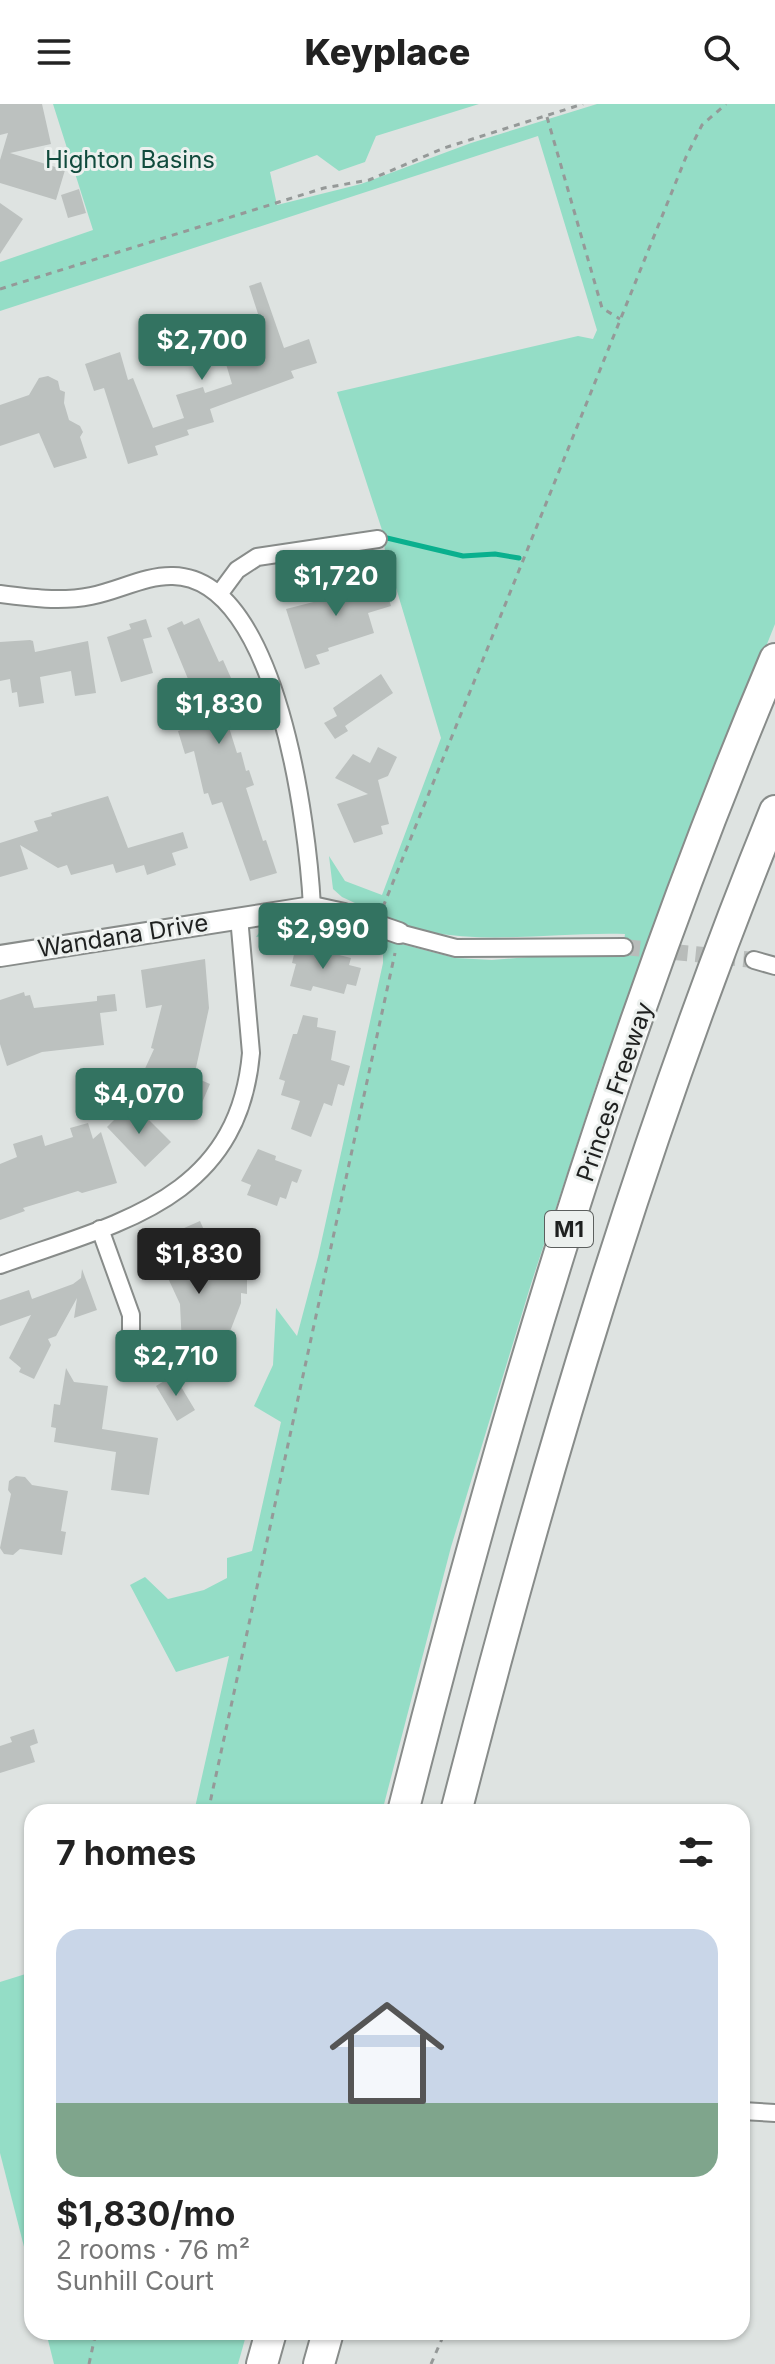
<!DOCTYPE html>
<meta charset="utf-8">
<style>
body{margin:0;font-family:Inter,sans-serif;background:#f2f2f2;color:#222;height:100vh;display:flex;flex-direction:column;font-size:30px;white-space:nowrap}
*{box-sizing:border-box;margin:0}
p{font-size:26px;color:#767676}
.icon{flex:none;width:44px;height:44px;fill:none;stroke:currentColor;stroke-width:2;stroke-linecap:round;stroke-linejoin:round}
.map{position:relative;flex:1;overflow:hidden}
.details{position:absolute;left:24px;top:1700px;width:726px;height:536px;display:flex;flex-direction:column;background:#fff;border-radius:24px;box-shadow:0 2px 6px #0004}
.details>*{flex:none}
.price{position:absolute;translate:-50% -68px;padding:0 18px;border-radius:8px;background:#337361;color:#fff;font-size:26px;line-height:52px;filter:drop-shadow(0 2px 4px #0008)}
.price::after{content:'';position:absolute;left:50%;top:48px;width:24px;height:18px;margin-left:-12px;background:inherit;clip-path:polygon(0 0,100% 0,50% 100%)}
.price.selected{background:#222;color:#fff}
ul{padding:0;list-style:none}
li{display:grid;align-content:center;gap:16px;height:424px;padding:0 32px}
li+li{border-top:2px solid #e0e0e0}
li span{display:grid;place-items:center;height:248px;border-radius:24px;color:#555}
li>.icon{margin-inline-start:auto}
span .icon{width:144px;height:144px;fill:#fffc;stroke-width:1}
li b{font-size:34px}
h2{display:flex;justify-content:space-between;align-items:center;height:96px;padding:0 32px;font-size:34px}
header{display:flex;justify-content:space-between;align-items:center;height:104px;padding:0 32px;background:#fff;font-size:36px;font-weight:800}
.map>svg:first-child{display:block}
.green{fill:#94ddc6}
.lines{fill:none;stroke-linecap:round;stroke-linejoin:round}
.stream{stroke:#0ab08e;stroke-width:5}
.building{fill:#bcc1bf}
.minor-tunnel{stroke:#b8bcba;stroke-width:16;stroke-dasharray:16 8;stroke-linecap:butt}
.minor-casing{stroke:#888c8a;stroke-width:20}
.tertiary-casing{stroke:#888c8a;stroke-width:24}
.motorway-casing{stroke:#888c8a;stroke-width:34}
.path{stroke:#959998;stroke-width:3;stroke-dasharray:6 6;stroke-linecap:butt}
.minor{stroke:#fff;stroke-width:16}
.tertiary{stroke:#fff;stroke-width:20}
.motorway{stroke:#fff;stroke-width:30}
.labels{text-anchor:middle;stroke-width:6;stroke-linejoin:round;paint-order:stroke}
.shield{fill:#ecf0ee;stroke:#5c5f5e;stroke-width:2}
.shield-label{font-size:22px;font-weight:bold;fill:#1f2120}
.park-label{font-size:24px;fill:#114b3d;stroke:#ecf0ee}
.street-label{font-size:24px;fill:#1f2120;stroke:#ecf0ee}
</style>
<header><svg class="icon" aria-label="menu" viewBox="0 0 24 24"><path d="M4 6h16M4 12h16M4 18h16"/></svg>Keyplace<svg class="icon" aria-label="search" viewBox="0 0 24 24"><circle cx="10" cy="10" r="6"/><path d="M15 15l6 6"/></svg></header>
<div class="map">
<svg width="775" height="2260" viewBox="0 0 775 2260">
<rect width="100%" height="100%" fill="#dee3e1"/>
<g class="green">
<path d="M53,0H479L376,32L365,58L339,67L317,51L270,68L277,101L361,80L471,39L597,0H775V520L656,818L609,964L603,960L531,1180L451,1443L382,1708H194L229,1552L176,1568L130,1481L145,1473L168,1495L204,1486L227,1474V1454L252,1447L281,1318L254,1302L273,1261L276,1204L297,1232L318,1153L383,859V850L324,823L256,833L261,826L278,818L324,813L367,831L455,854L492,856L563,850L622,853L625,830C559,828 494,840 428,828C399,822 369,805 342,793L333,785L329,752L345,777L382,791L441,634L385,447L382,426L337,288L578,232L593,235L597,226L538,32L0,207V158L93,126Z"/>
<polygon points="32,1868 32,2174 0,2049 0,1878"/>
<polygon points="46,2228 247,2228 238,2260 54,2260"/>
</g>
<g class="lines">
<polyline class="stream" points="387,434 463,452 495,450 519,454"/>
</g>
<g class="building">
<polygon points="0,0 42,0 51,40 10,49 65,66 56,96 0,79 0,56 8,29 0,31"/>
<polygon points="79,85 86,109 68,114 61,91"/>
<polygon points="0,99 23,115 0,150"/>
<polygon points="261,178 284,244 309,235 317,259 291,267 294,274 210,305 214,318 187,326 189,331 155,342 158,351 128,360 104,284 94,287 85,260 120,248 128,276 133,274 153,324 184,314 176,291 203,283 205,289 232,280 217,230 260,216 249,182"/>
<polygon points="48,272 58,277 60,286 65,288 64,299 69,316 80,322 83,328 80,333 87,354 54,364 39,329 0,342 0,301 29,291 39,274"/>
<polygon points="348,472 352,484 383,475 391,502 368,509 374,529 328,544 329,547 316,551 320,560 305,565 286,505 333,493 328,479"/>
<polygon points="199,514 219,558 223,556 231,574 218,580 229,613 226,614 237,649 241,648 246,667 249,666 254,681 246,684 263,737 266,736 277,769 250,777 222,698 212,701 208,689 204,690 194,647 185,650 178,627 190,623 200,604 167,524 182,517 184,521"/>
<polygon points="146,515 152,533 143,535 153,569 121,578 107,533 131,525 129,520"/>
<polygon points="30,536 33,537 35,548 88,537 96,589 75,592 71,567 40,573 44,599 19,603 17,588 12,589 10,575 0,577 0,538"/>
<polygon points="381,570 393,589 345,622 348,627 335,635 324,619 337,612 333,604"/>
<polygon points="378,643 397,653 388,672 378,676 389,720 381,722 383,730 354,739 337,700 368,690 335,674 353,650 370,659"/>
<polygon points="108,692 128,744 183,728 188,744 172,749 176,761 147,771 144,761 116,769 113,760 71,771 67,761 58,764 20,741 28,765 0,773 0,739 38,727 34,717 52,712 51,709"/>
<polygon points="304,842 351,854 349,861 361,864 356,882 347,880 344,890 313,882 311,887 290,882 296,860 292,859 295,846 303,848"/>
<polygon points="205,855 209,904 194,973 210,980 195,1015 145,992 153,974 143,969 154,945 151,944 162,901 146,904 141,866"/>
<polygon points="24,888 25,892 30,891 34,904 97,897 97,892 115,890 117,907 100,909 104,941 42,948 7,962 0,940 0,896"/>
<polygon points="303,911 318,914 317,923 336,927 331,956 350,962 344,982 338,980 332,1002 324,999 311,1033 291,1025 300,997 281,991 285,977 279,975 293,930 297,930"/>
<polygon points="128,1002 136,1011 139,1006 171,1038 145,1063 107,1023"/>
<polygon points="88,1019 93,1035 101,1028 117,1079 82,1089 78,1087 23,1104 25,1107 0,1116 0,1060 17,1053 13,1040 42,1031 45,1042 73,1033 70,1024"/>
<polygon points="258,1045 276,1052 275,1056 302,1066 297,1079 292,1077 286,1095 280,1093 277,1102 247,1091 251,1081 241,1077"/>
<polygon points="200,1117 215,1151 212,1152 210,1174 247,1176 247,1190 241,1189 241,1199 219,1256 208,1275 181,1259 189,1246 182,1242 180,1200 167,1172 163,1173 148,1140"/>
<polygon points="82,1165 97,1206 74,1214 77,1194 56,1232 48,1235 51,1241 34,1275 19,1268 21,1264 9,1254 31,1211 0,1222 0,1196 29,1186 32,1195 73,1180 81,1174"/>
<polygon points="66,1264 74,1278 108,1282 102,1325 158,1334 149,1391 111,1386 116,1348 54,1338 56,1324 51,1323 54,1300 60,1301"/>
<polygon points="174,1271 195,1306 177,1317 156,1282"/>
<polygon points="16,1372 25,1373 32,1381 68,1387 61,1427 66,1428 62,1451 20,1445 13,1451 4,1450 0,1444 11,1390 8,1386 9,1377"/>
<polygon points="34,1625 38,1639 30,1642 35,1658 0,1669 0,1642 12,1638 10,1633"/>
</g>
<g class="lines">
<polyline class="minor-tunnel" points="624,843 754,856"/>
<g class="minor-casing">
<g id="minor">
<polyline points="220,489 237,466 257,453 378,435"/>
<path d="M0,490C30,494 61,498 91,492C118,487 146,471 173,472C278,474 308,723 312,803"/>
<polyline points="399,829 456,844 624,843"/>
<polyline points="754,856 775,862"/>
<polyline points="100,1125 131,1211 131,1242"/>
<path d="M0,1161C117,1119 238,1097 251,949L239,813"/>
<polyline points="742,2007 775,2009"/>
</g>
</g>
<g class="tertiary-casing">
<polyline id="tertiary" points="0,852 312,803 344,810 399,829"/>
</g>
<g class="motorway-casing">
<g id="motorway">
<path d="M403,1708C502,1317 618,926 775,555"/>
<path d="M456,1708C543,1369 643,1031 775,707"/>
<polyline points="262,2260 271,2228"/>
<polyline points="319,2260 328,2228"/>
</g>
</g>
<g class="path">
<polyline points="547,13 602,204 620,215"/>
<polyline points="0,185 324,84 369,76 444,44 583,0"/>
<polyline points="383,803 686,53 702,21 726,0"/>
<polyline points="208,1708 395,849"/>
<polyline points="89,2260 96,2228"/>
<polyline points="431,2260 445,2228"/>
</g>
<use href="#minor" class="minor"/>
<use href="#tertiary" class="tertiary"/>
<use href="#motorway" class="motorway"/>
</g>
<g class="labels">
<rect class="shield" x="545" y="1107" width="48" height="36" rx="6"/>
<g class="shield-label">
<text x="569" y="1133">M1</text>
</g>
<g class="park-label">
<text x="130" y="64">Highton Basins</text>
</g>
<g class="street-label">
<text transform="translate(123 832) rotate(-9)" y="8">Wandana Drive</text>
<text transform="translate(615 988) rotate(-71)" y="8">Princes Freeway</text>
</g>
</g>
</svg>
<b class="price" style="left:202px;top:278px">$2,700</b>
<b class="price" style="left:336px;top:514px">$1,720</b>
<b class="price" style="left:219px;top:642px">$1,830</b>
<b class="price" style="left:323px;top:867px">$2,990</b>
<b class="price" style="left:139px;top:1032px">$4,070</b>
<b class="price selected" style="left:199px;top:1192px">$1,830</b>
<b class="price" style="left:176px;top:1294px">$2,710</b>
<section class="details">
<h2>7 homes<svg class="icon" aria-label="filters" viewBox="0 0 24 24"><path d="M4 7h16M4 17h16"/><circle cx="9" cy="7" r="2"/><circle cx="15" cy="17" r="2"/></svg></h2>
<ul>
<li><span style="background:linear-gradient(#c9d6e8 70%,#7fa58c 0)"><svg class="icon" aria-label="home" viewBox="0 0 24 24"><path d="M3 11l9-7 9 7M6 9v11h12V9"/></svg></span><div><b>$1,830/mo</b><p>2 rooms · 76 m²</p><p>Sunhill Court</p></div></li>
</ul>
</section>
</div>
